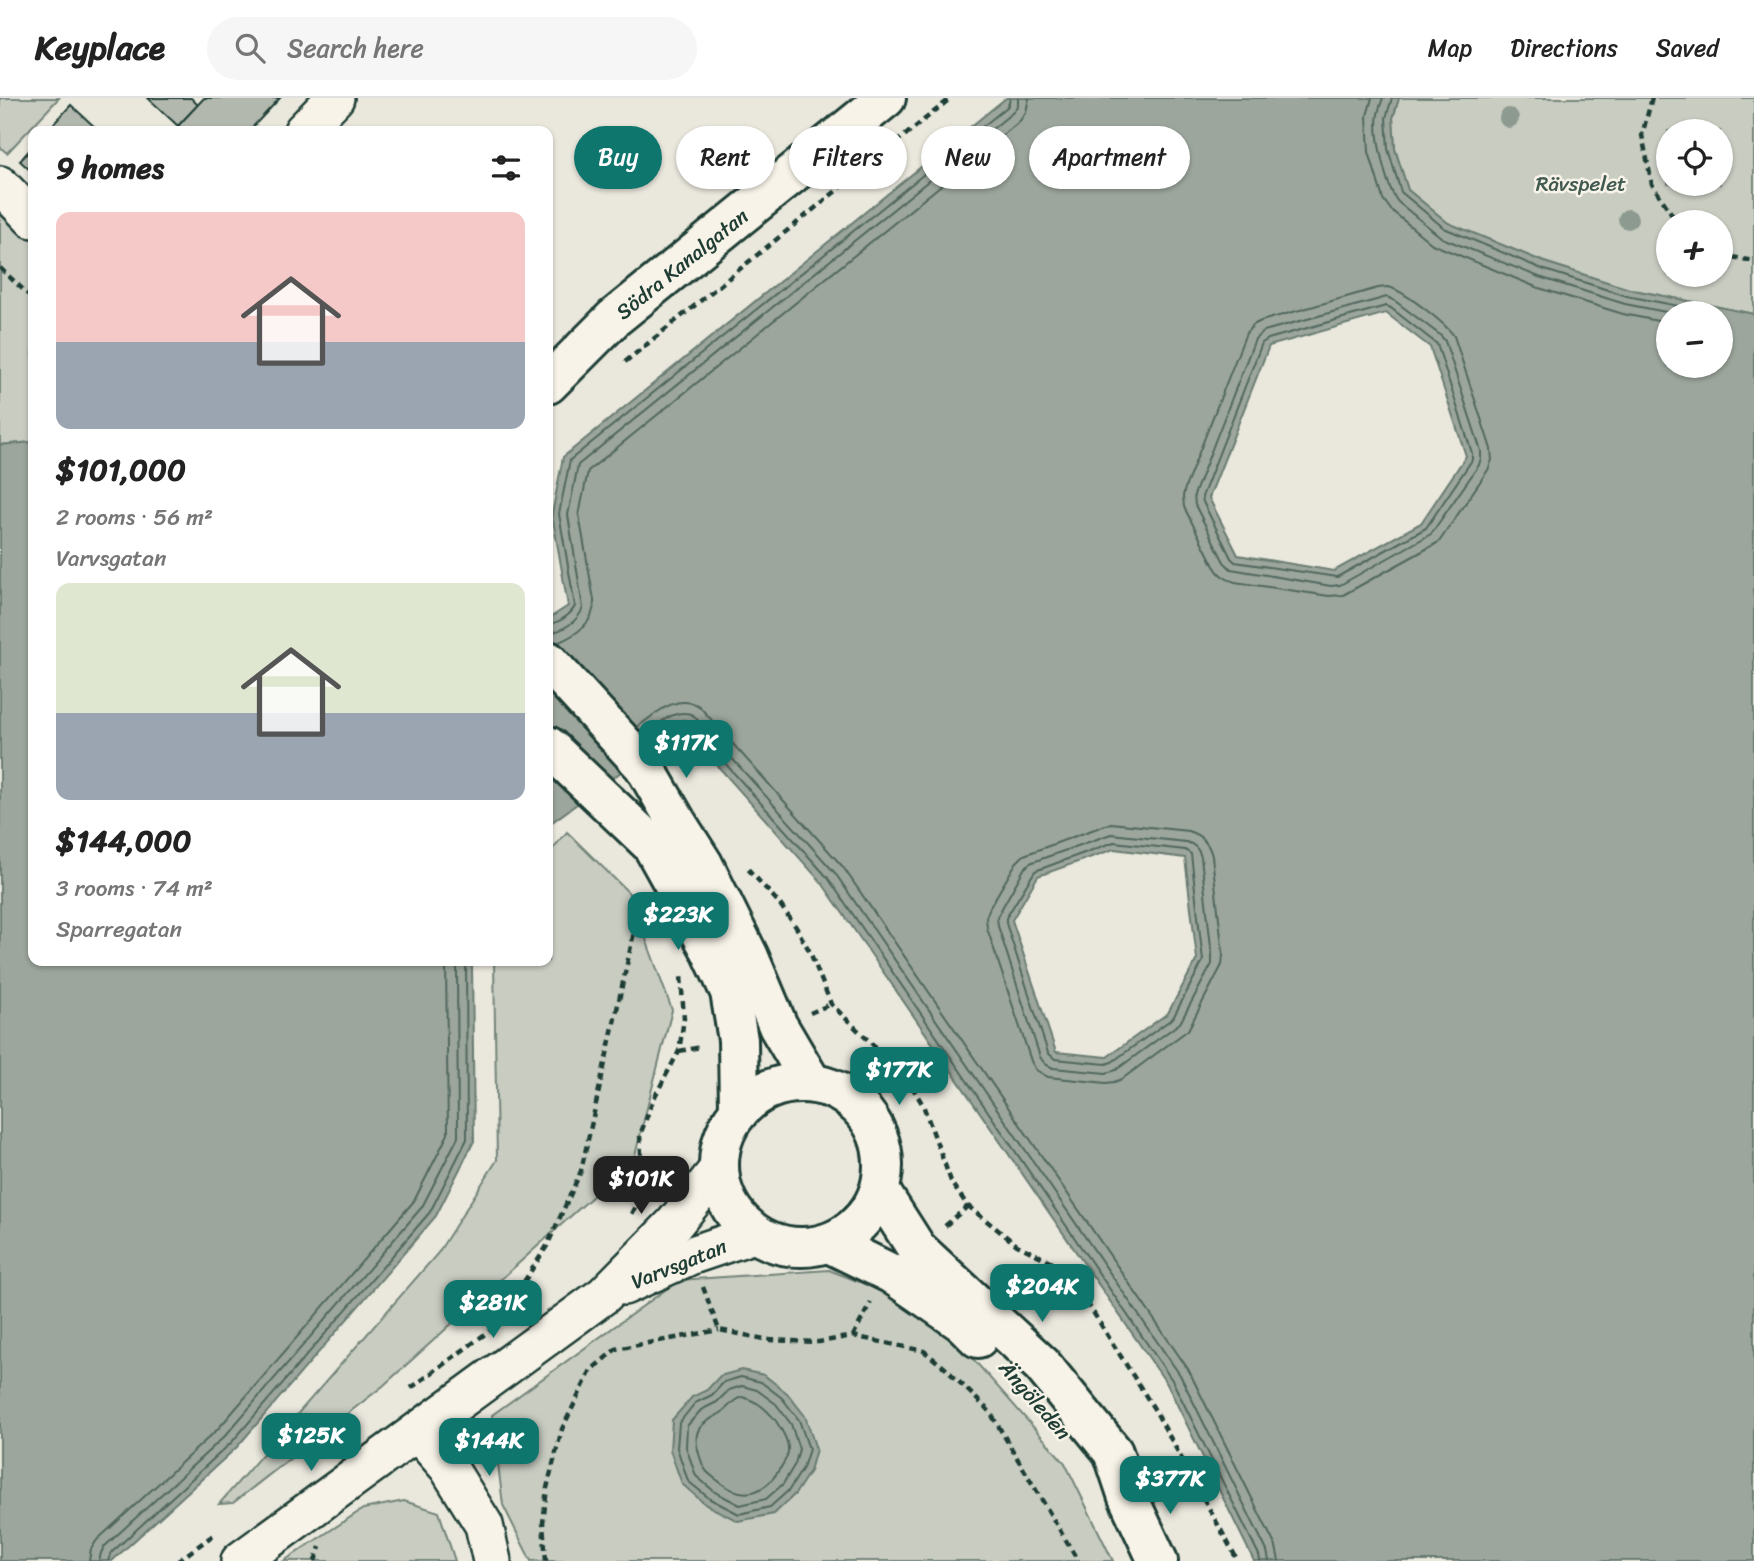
<!DOCTYPE html>
<meta charset="utf-8">
<style>
body{margin:0;font-family:Sriracha,sans-serif;background:#f6f6f6;color:#222;height:100vh;display:flex;flex-direction:column;font-size:26px;white-space:nowrap}
*{box-sizing:border-box;margin:0}
p{font-size:23px;color:#767676}
.icon{flex:none;width:38px;height:38px;fill:none;stroke:currentColor;stroke-width:2;stroke-linecap:round;stroke-linejoin:round}
.map{position:relative;flex:1;overflow:hidden}
.details{position:absolute;left:28px;top:28px;width:525px;height:840px;display:flex;flex-direction:column;background:#fff;border-radius:14px;box-shadow:0 2px 5px #0004}
.details>*{flex:none}
.banner{position:absolute;left:574px;top:28px;width:665px;height:63px;display:flex;gap:14px}
.buttons{position:absolute;left:1656px;top:21px;display:grid;gap:14px}
.buttons a{display:grid;place-items:center;width:77px;height:77px;border-radius:50%;background:#fff;box-shadow:0 2px 5px #0004;font-size:35px}
.price{position:absolute;translate:-50% -60px;padding:0 16px;border-radius:14px;background:#0f766e;color:#fff;font-size:23px;line-height:46px;filter:drop-shadow(0 2px 4px #0008)}
.price::after{content:'';position:absolute;left:50%;top:42px;width:21px;height:16px;margin-left:-10px;background:inherit;clip-path:polygon(0 0,100% 0,50% 100%)}
.price.selected{background:#222;color:#fff}
ul{padding:0;list-style:none}
li{display:grid;align-content:center;gap:14px;height:371px;padding:0 28px}
li span{display:grid;place-items:center;height:217px;border-radius:14px;color:#555}
li>.icon{margin-inline-start:auto}
span .icon{width:126px;height:126px;fill:#fffc;stroke-width:1}
li b{font-size:30px}
h2{display:flex;justify-content:space-between;align-items:center;height:84px;padding:0 28px;font-size:30px}
.chip{padding:0 24px;border-radius:32px;background:#fff;box-shadow:0 2px 5px #0004;font-size:24px;line-height:63px}
.chip.selected{background:#0f766e;color:#fff}
header{display:flex;align-items:center;gap:42px;box-sizing:border-box;height:98px;padding:0 35px;background:#fff;border-bottom:2px solid #e0e0e0}
header strong{font-size:33px}
nav{display:flex;gap:38px;margin-inline-start:auto;font-size:24px}
.search{width:490px;height:63px;background:#f6f6f6;display:flex;align-items:center;gap:18px;box-sizing:border-box;padding:0 24px;border-radius:38px;color:#767676;font-size:26px}
.map>svg:first-child{display:block}
.green{fill:#c8ccc1;stroke:#74847a;stroke-width:2;fill-rule:evenodd}
.water{fill:#9ca69c;stroke:#6a7c72;stroke-width:2;fill-rule:evenodd}
.lines{fill:none;stroke-linecap:round;stroke-linejoin:round}
.shore{stroke:#51675e;stroke-width:2}
.building{fill:#b2b8ae;stroke:#1f3d34;stroke-width:2}
.street-casing{stroke:#1f3d34;stroke-width:42}
.secondary-casing{stroke:#1f3d34;stroke-width:44}
.path{stroke:#1f3d34;stroke-width:4.5;stroke-dasharray:7 5;stroke-linecap:butt}
.street{stroke:#f7f3e8;stroke-width:37}
.secondary{stroke:#f7f3e8;stroke-width:38}
.tree{fill:#8d9a8f}
.labels{text-anchor:middle;stroke-width:5;stroke-linejoin:round;paint-order:stroke}
.park-label{font-size:21px;fill:#415a50;stroke:#f7f3e8}
.street-label{font-size:21px;fill:#1f3d34;stroke:#f7f3e8}
</style>
<header>
<strong>Keyplace</strong>
<div class="search"><svg class="icon" aria-label="search" viewBox="0 0 24 24"><circle cx="10" cy="10" r="6"/><path d="M15 15l6 6"/></svg>Search here</div>
<nav><a>Map</a><a>Directions</a><a>Saved</a></nav>
</header>
<div class="map">
<svg width="1754" height="1463" viewBox="0 0 1754 1463">
<rect width="100%" height="100%" fill="#eae8dd"/>
<filter id="ink" filterUnits="userSpaceOnUse"><feTurbulence type="fractalNoise" baseFrequency=".0143" numOctaves="2"/><feDisplacementMap in="SourceGraphic" scale="14" xChannelSelector="R" yChannelSelector="G"/><feConvolveMatrix kernelMatrix="1 2 1 2 8 2 1 2 1" color-interpolation-filters="sRGB"/></filter>
<g filter="url(#ink)">
<g class="green">
<polygon points="0,0 59,0 7,55 0,49"/>
<path d="M1399,0H1754V216L1629,191L1544,164L1448,125L1408,92L1395,51L1393,20ZM1668,33H1720V86H1668ZM1668,124H1720V177H1668Z"/>
<polygon points="0,87 33,121 33,344 0,347"/>
<polygon points="567,734 629,795 672,912 634,1061 383,1288 233,1405 219,1406 438,1155 497,1062 494,863 548,863 548,756"/>
<polygon points="829,1172 929,1211 1065,1365 1113,1463 531,1463 503,1407 492,1317 679,1182"/>
<polygon points="404,1403 439,1414 455,1463 284,1463 363,1411"/>
</g>
<g class="water">
<path d="M1006,0H1399L1393,20L1395,51L1408,92L1448,125L1544,164L1629,191L1754,216V1463H1254L1167,1286L822,785L683,629L548,727V521L568,508L552,416L563,359ZM1386,215L1430,249L1466,358L1421,425L1334,473L1238,457L1209,400L1269,248ZM1668,215H1720V268H1668ZM1114,751L1185,760L1197,861L1168,915L1107,959L1056,954L1012,822L1038,778Z"/>
<polygon points="33,344 33,863 472,863 474,1043 436,1118 237,1349 112,1463 0,1463 0,347"/>
<polygon points="741,1272 764,1277 787,1295 805,1318 816,1351 810,1373 795,1396 774,1416 738,1423 706,1407 682,1386 670,1352 672,1322 692,1299 707,1292 720,1278"/>
</g>
<g class="lines">
<g class="shore">
<polyline points="1372,0 1367,18 1369,54 1383,101 1391,112 1432,146 1536,189 1623,216 1668,225"/>
<path d="M1383,0C1381,5 1379,11 1378,16C1374,36 1386,89 1398,104L1442,140L1539,179L1625,206L1671,215"/>
<polyline points="1392,0 1386,20 1388,51 1401,94 1444,130 1542,171 1627,198 1715,215"/>
<path d="M1388,189C1403,192 1445,225 1454,238L1491,351L1492,362L1488,372L1439,444L1343,497L1329,498L1235,484C1225,481 1219,477 1214,468L1184,409L1183,398L1185,390L1246,235L1253,227L1261,223L1378,190Z"/>
<polygon points="1387,199 1395,203 1440,237 1445,243 1481,353 1481,360 1479,367 1431,436 1340,487 1331,488 1231,471 1224,464 1195,407 1194,397 1255,241 1264,233"/>
<polygon points="1386,208 1391,210 1437,246 1472,355 1472,362 1426,430 1337,479 1235,464 1231,460 1203,404 1202,399 1262,245 1268,241"/>
<path d="M548,526C557,526 571,517 575,508L559,416L570,362L1007,9L1009,5L1010,0"/>
<path d="M548,535C562,534 578,523 583,510L568,417L578,367L1012,15L1018,8V0"/>
<path d="M557,545C576,537 595,525 594,502L579,417L588,373L1019,24L1026,14L1029,0"/>
<path d="M637,629C656,616 675,595 699,608L843,769L1188,1271L1276,1449L1279,1463"/>
<path d="M644,637C658,627 674,609 693,617L835,775L1180,1277L1267,1453L1269,1463"/>
<polyline points="650,644 679,623 684,622 688,624 828,780 1172,1282 1259,1457 1260,1463"/>
<path d="M1111,725L1188,733C1201,737 1209,745 1212,758L1223,857L1222,867L1188,932L1122,981L1114,984L1106,985L1048,979L1036,972L1031,963L987,830L986,819L990,809L1016,765L1024,757Z"/>
<path d="M1111,736L1186,744C1195,746 1199,751 1201,759L1212,858V866L1180,925L1116,972L1106,975L1053,970L1045,966L1040,959L998,828L997,819L1024,771L1030,765Z"/>
<polygon points="1114,744 1185,752 1191,756 1203,863 1173,920 1112,964 1106,966 1055,961 1048,955 1006,825 1006,820 1035,773"/>
<polygon points="741,1279 761,1284 782,1300 799,1322 809,1351 803,1370 789,1392 770,1409 739,1416 710,1401 688,1383 677,1350 679,1325 695,1305 712,1297 724,1284"/>
<polygon points="742,1288 757,1292 776,1306 791,1326 799,1351 795,1366 783,1386 766,1401 740,1407 715,1394 696,1378 686,1349 687,1328 701,1312 717,1304 729,1292"/>
<path d="M742,1299C757,1302 767,1311 776,1323C781,1331 789,1343 788,1353C788,1360 783,1366 779,1372C763,1398 741,1402 717,1382C713,1379 707,1375 705,1371C702,1367 701,1361 699,1356C691,1330 702,1326 721,1315C729,1309 732,1302 742,1299Z"/>
<polyline points="89,1463 91,1451 97,1442 218,1331 414,1103 448,1036 446,863"/>
<polyline points="99,1463 101,1455 104,1449 225,1338 422,1109 458,1039 457,863"/>
<polyline points="108,1463 111,1455 232,1344 430,1114 467,1041 466,863"/>
</g>
</g>
<g class="building">
<polygon points="148,0 191,0 198,7 178,28"/>
<polygon points="204,0 280,0 249,33 184,33 178,28"/>
<polygon points="71,7 97,31 95,33 47,33"/>
<polygon points="33,48 33,75 20,63"/>
</g>
<g class="lines">
<g class="street-casing">
<g id="street">
<polyline points="303,33 335,0"/>
<polyline points="0,87 33,121"/>
<polyline points="624,1188 692,1157 754,1136"/>
<polyline points="417,1334 448,1369 484,1427 492,1463"/>
<polyline points="240,1463 604,1197 674,1126 717,1073"/>
</g>
</g>
<g class="secondary-casing">
<g id="secondary">
<polyline points="548,286 614,220 886,0"/>
<polyline points="548,563 644,668 677,725 703,766 749,859 778,928 811,984"/>
<polyline points="548,648 652,747 710,851 730,894 738,942 739,1011"/>
<circle cx="801" cy="1067" r="82"/>
<polyline points="880,1093 917,1151 1042,1267 1113,1354 1128,1399 1158,1463"/>
<polyline points="829,1145 892,1176 963,1225 978,1240"/>
</g>
</g>
<g class="path">
<polyline points="1652,0 1642,37 1652,86 1677,124"/>
<polyline points="731,53 754,61"/>
<polyline points="1720,157 1754,163"/>
<polyline points="0,170 33,201"/>
<polyline points="625,264 951,0"/>
<polyline points="748,771 779,805 796,829 810,854 831,906 907,980 923,1007 952,1086 968,1108 1017,1147 1052,1164 1079,1192 1156,1314 1238,1463"/>
<polyline points="810,915 831,906"/>
<polyline points="679,953 701,949"/>
<polyline points="650,1102 643,1095 640,1037 654,1000 679,953 684,921 681,878"/>
<polyline points="632,1116 643,1095"/>
<polyline points="945,1128 968,1108"/>
<polyline points="703,1189 719,1232 770,1242 819,1244 853,1238 924,1253 945,1270 990,1314 1078,1463"/>
<polyline points="498,1224 547,1148 581,1073 641,803"/>
<polyline points="853,1238 871,1204"/>
<polyline points="411,1290 514,1215"/>
<polyline points="178,1463 216,1435"/>
<polyline points="315,1463 320,1449"/>
<polyline points="546,1463 543,1425 547,1390 562,1331 591,1272 616,1251 719,1232"/>
</g>
<use href="#street" class="street"/>
<use href="#secondary" class="secondary"/>
</g>
<g class="tree">
<circle cx="1509" cy="20" r="10"/>
<circle cx="1628" cy="121" r="10"/>
</g>
</g>
<g class="labels">
<g class="park-label">
<text x="1581" y="93">Rävspelet</text>
</g>
<g class="street-label">
<text transform="translate(682 166) rotate(-39)" y="7">Södra Kanalgatan</text>
<text transform="translate(679 1166) rotate(-22)" y="7">Varvsgatan</text>
<text transform="translate(1035 1302) rotate(49)" y="7">Ängöleden</text>
</g>
</g>
</svg>
<div class="buttons">
<a><svg class="icon" aria-label="locate" viewBox="0 0 24 24"><circle cx="12" cy="12" r="6"/><path d="M12 2v4M12 18v4M2 12h4M18 12h4"/></svg></a>
<a>+</a>
<a>−</a>
</div>
<b class="price" style="left:686px;top:682px">$117K</b>
<b class="price" style="left:678px;top:854px">$223K</b>
<b class="price" style="left:899px;top:1009px">$177K</b>
<b class="price selected" style="left:641px;top:1118px">$101K</b>
<b class="price" style="left:1042px;top:1226px">$204K</b>
<b class="price" style="left:493px;top:1242px">$281K</b>
<b class="price" style="left:311px;top:1375px">$125K</b>
<b class="price" style="left:489px;top:1380px">$144K</b>
<b class="price" style="left:1170px;top:1418px">$377K</b>
<div class="banner">
<a class="chip selected">Buy</a>
<a class="chip">Rent</a>
<a class="chip">Filters</a>
<a class="chip">New</a>
<a class="chip">Apartment</a>
</div>
<section class="details">
<h2>9 homes<svg class="icon" aria-label="filters" viewBox="0 0 24 24"><path d="M4 7h16M4 17h16"/><circle cx="9" cy="7" r="2"/><circle cx="15" cy="17" r="2"/></svg></h2>
<ul>
<li><span style="background:linear-gradient(#f6c9c9 60%,#9aa5b1 0)"><svg class="icon" aria-label="home" viewBox="0 0 24 24"><path d="M3 11l9-7 9 7M6 9v11h12V9"/></svg></span><div><b>$101,000</b><p>2 rooms · 56 m²</p><p>Varvsgatan</p></div></li>
<li><span style="background:linear-gradient(#dfe7d0 60%,#9aa5b1 0)"><svg class="icon" aria-label="home" viewBox="0 0 24 24"><path d="M3 11l9-7 9 7M6 9v11h12V9"/></svg></span><div><b>$144,000</b><p>3 rooms · 74 m²</p><p>Sparregatan</p></div></li>
</ul>
</section>
</div>
